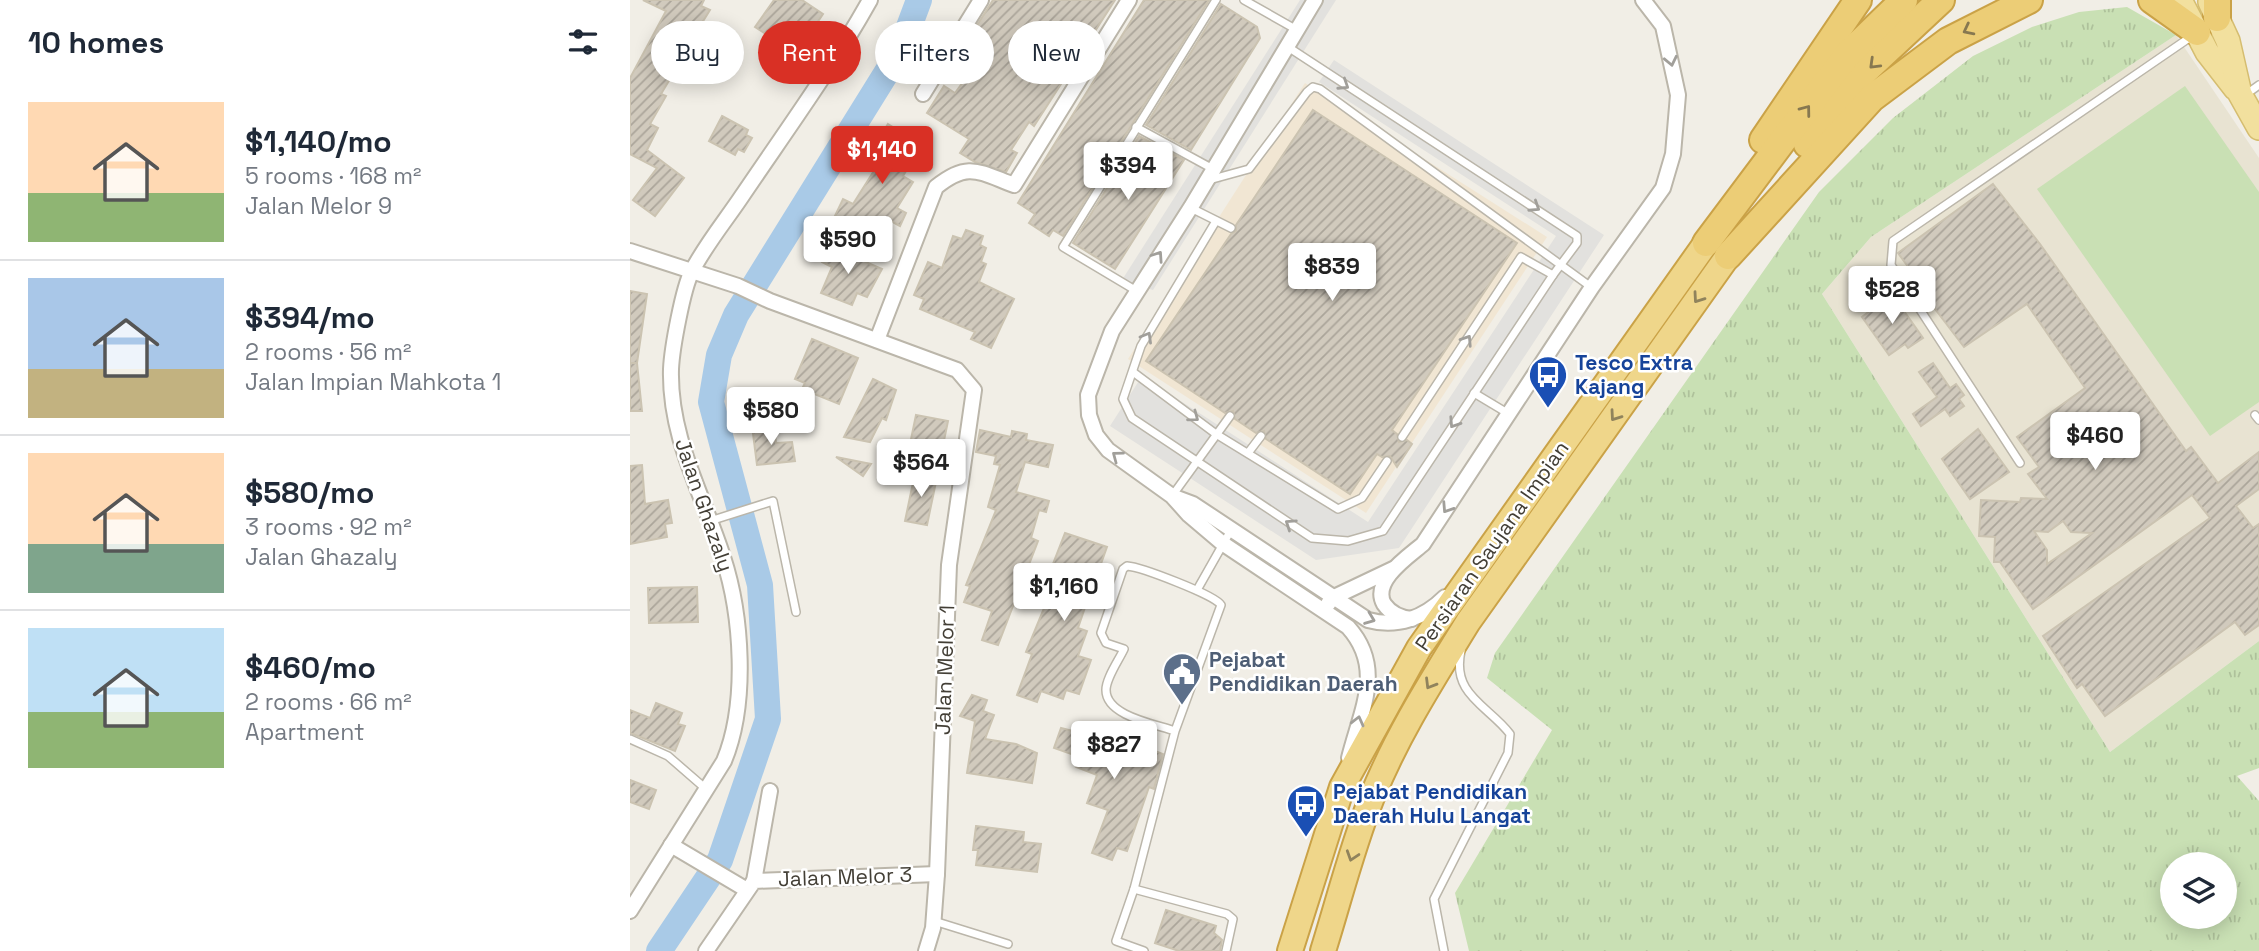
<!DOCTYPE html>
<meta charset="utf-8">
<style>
body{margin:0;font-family:"Space Grotesk",sans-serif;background:#f2f2f3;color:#1f2937;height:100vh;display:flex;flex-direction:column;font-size:26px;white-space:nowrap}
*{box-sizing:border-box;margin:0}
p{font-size:23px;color:#747a83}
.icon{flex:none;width:38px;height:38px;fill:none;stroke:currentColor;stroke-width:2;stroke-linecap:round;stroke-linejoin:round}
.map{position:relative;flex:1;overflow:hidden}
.panel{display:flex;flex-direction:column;background:#fff;width:630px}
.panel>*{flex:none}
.guide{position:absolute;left:21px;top:21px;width:665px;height:63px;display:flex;gap:14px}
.buttons{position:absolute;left:1530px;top:852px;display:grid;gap:14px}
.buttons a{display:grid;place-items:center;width:77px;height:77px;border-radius:50%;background:#fff;box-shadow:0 4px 18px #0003;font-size:35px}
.price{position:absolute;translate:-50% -60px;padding:0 16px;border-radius:7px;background:#fff;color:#222;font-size:23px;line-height:46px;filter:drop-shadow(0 2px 4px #0008)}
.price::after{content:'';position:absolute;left:50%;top:42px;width:21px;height:16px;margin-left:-10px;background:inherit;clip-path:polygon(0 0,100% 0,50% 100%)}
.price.active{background:#d93025;color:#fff}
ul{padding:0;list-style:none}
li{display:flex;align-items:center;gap:21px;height:175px;padding:0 28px}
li+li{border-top:2px solid #e0e1e3}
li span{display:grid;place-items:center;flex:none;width:196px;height:140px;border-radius:0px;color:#555}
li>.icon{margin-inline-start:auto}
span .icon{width:84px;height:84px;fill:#fffc;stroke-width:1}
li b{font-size:30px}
h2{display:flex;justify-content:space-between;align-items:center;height:84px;padding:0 28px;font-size:30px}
.tag{padding:0 24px;border-radius:32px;background:#fff;box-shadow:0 4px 18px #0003;font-size:24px;line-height:63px}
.tag.active{background:#d93025;color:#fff}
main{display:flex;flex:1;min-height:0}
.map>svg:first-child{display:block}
.commercial{fill:#f1e6d3}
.education{fill:#e8e3d2}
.grass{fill:url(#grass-tufts);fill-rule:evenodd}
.pitch{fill:#c9e0b4}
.parking{fill:#e2e1de}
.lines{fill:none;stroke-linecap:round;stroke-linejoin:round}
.river{stroke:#a9cae7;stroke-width:26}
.building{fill:url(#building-hatch);stroke:#cbc3b1;stroke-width:2;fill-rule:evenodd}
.service-casing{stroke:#bbb6aa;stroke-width:10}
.minor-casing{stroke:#bbb6aa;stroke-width:18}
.primary-casing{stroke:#d5bd70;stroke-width:26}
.trunk-casing{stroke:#caa247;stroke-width:28}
.motorway-casing{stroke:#caa247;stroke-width:30}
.service{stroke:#fff;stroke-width:7}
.minor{stroke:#fff;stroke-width:14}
.primary{stroke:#f2e09e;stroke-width:23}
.trunk{stroke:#efd68a;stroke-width:24}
.motorway{stroke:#eccd76;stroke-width:26}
.oneway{stroke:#877850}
.oneway2{stroke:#a19f9a}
.oneway3{stroke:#90835c}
.labels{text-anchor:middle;stroke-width:5;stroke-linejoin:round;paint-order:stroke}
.transit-label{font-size:21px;font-weight:bold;fill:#164399;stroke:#fff;text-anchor:start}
.street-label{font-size:21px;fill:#433f36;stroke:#fff}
.service-label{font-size:21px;font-weight:bold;fill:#4e5e75;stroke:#fff;text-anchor:start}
</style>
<main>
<section class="panel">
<h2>10 homes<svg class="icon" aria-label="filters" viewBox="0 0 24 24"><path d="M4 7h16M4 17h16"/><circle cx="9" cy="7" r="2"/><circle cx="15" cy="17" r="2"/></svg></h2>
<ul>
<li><span style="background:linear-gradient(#ffd9b3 65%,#8fb573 0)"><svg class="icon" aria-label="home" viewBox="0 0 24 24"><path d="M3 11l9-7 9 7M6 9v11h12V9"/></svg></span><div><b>$1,140/mo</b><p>5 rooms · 168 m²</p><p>Jalan Melor 9</p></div></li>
<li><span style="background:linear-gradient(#a9c7e8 65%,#c2b280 0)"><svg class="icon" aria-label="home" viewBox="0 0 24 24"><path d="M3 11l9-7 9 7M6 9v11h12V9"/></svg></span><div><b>$394/mo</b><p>2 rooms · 56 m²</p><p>Jalan Impian Mahkota 1</p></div></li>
<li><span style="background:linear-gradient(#ffd9b3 65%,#7fa58c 0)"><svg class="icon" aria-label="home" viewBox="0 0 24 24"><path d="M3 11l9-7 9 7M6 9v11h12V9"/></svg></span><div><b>$580/mo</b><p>3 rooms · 92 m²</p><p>Jalan Ghazaly</p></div></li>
<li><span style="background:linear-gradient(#bfe0f5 60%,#8fb573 0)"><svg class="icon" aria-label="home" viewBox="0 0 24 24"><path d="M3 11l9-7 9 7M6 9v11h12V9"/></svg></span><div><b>$460/mo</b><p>2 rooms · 66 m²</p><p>Apartment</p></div></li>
</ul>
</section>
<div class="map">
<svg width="1629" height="951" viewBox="0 0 1629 951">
<defs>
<pattern id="grass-tufts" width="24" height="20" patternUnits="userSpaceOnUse" patternTransform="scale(1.75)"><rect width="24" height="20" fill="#c9e0b4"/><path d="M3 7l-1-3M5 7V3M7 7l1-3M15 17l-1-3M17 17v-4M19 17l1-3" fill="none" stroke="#aec19b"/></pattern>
<pattern id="building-hatch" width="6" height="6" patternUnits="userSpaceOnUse" patternTransform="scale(1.75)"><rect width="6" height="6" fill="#d1cabd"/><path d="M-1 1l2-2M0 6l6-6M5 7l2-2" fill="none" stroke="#aba59a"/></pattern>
</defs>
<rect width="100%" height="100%" fill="#f1eee6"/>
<polygon class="commercial" points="675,83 917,237 736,513 498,359"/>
<polygon class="education" points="1546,35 1629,158 1629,641 1480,752 1192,294 1241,237"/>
<path class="grass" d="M1497,7L1546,35L1241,237L1192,294L1480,752L1629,641V768L1607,776L1629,801V951H839L825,893L922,730L857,678L865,653L1189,192L1263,118L1343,56L1402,27L1449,12ZM1542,864H1594V917H1542Z"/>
<polygon class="pitch" points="1555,86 1629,192 1629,402 1580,436 1407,189"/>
<g class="parking">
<polygon points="670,0 706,0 523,290 492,280"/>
<polygon points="704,60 974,235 769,548 686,560 480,426 512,376 738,522 926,236 689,82"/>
</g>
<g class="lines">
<polyline class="river" points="29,951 90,860 138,719 130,585 81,402 89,355 106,315 270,51 289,0"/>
</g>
<g class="building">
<polygon points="13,0 74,0 71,6 80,10 51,57 56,60 47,76 43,74 31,94 36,96 20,124 28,128 17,150 54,178 25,216 3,200 27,168 0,154 0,78 36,11"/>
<polygon points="144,0 172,0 193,14 179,35 190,43 177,61 125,27"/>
<polygon points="363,0 485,0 404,126 399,122 381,150 387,153 376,172 345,162 330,153 339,139 297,113 314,86 325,93 338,75 322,65"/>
<polygon points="514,0 579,0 433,236 423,230 419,236 399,223 405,214 388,203"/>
<polygon points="591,4 627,27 630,38 561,150 516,125"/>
<polygon points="683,110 887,243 762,430 767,434 769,442 777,440 782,444 767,467 760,456 752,457 747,454 720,494 636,439 634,431 626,433 605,419 603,411 595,413 516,361 601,234 606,231 606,225"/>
<polygon points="92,116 118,130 116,135 122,138 114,152 108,149 105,155 79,141"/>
<polygon points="258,124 292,145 273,176 283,182 267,208 276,213 270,226 259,220 249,241 203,220 213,199 223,204 247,166 242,163 244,159 236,154 242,143 245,145"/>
<polygon points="509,136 554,160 485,269 443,243"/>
<path d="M1363,184L1410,244L1556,451L1561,447L1588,483L1629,452V489L1606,506L1623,528L1629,524V625L1615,635L1605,622L1475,716L1452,684L1447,688L1413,636L1580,518L1562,495L1403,609L1370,562H1364L1365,537L1349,536L1351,500L1390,502L1391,498L1417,499L1398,474L1409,467L1387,437L1455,388L1397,304L1334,347L1289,288L1292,286L1268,253ZM1433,521L1441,532L1462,533L1417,564V550L1404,531L1418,532Z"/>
<polygon points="336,230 353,236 350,245 356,248 351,262 356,264 349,282 384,299 361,348 341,339 345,332 290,309 294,299 284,295 298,262 312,268 323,236 332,239"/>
<polygon points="199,246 252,269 237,297 227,293 222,305 191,293 202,267 192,262"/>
<polygon points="0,291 17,294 7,363 12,411 0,411 0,363 6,363 0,363"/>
<polygon points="1262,294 1293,338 1278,348 1275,344 1259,355 1232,317"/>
<polygon points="182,339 228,358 209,404 172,389 175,383 165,379"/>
<polygon points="1303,363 1320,388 1326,384 1334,395 1329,399 1334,406 1320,416 1315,409 1291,426 1283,414 1307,397 1289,372"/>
<polygon points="243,379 266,390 256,420 252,418 240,442 214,437"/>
<polygon points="286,415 318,421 311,455 279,449"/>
<polygon points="144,424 146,443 162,442 165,461 127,465 122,426"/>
<polygon points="1348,429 1379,472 1340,499 1312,459"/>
<polygon points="350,430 381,437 382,431 397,434 396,440 423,445 418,467 395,462 386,492 419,501 416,512 409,510 401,538 408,541 368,645 352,640 362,611 334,602 340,586 336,585 366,510 358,507 370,465 364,464 366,456 346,452"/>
<polygon points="206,457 241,464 233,476"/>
<polygon points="12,465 15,504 38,500 42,523 35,524 37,537 0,544 0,466"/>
<polygon points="285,473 307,477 297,525 275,521"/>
<polygon points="435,533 477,547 467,575 476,578 470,593 461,590 448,628 457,631 448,656 461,660 449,694 436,690 433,699 411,691 407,702 387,695 402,654 396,652 431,567 423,564"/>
<polygon points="67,587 68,622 19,623 18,588"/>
<polygon points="342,695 357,700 353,711 364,715 355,739 386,744 407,753 402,783 337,773 345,721 330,716"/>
<polygon points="26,703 52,713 48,724 55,726 45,751 0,733 0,710 20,718"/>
<polygon points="462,726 533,754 524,789 519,787 497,851 487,848 482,860 462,853 478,810 457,803 467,775 446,767 450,757 424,748 431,728 458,735"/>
<polygon points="0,780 26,790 19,809 0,802"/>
<polygon points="346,826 394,832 393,842 411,844 407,872 346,865 348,850 343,850"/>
<polygon points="536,910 586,926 584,933 592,940 590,951 549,951 525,943"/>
</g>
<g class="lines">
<g class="service-casing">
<g id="service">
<polyline points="614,0 667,30"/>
<polyline points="1615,95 1629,85"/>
<polyline points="506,127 583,169"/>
<polyline points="579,180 619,169 677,92 683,87 690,89 961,287"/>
<polyline points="561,208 601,228"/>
<polyline points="586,221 511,346 493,399 502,418 682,538 718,541 753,531 923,275 947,243 947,236 658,47"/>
<polyline points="505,290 433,247 586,0"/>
<polyline points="503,372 586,434 708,509 732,498 757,461"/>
<polyline points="844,393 879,414"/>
<polyline points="1625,415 1629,420"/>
<polyline points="772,437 891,257 923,275"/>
<polyline points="618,453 631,436"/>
<polyline points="1390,463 1261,265 1263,241 1562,36"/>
<polyline points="542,496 600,416"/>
<polyline points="80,521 143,501 166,612"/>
<polyline points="567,590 601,530"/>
<polyline points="0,739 38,756 76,789"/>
<polyline points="504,889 597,914 603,919 596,951"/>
<polyline points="304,921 378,944"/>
<path d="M514,951L486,941L504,889L545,731C525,724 476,716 476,690C476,678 489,660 494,649L476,643L471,633L493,569L497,566C511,567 585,595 591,605L545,731"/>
<path d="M814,951L804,899L878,753L880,734C859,706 821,695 831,651"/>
</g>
</g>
<g class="minor-casing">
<g id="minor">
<path d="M685,0L561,207L482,331L458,395L459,415L466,435L478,450L542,496L559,515L592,543L718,627C755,668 731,710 719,758"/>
<polyline points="293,94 351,0"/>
<polyline points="0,251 108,286 140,301 327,370 344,390 319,565 307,874 303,928 296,951"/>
<path d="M247,340L306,187C338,161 349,172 384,185L499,0"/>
<path d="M547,498L563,504L738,620C767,628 794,618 815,597"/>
<polyline points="698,604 702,598 763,569"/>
<path d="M782,619C770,618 761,614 754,604C741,581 779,556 793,544L962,287L1033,188L1043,154L1048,95L1033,26L1013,0"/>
<polyline points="41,845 117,890"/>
<polyline points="124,881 140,791"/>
<path d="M0,911L94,761C118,703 112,615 93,557C73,494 39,438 41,369C42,348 53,288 62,271C76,244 96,220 112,196C156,131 202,68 240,0"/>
<polyline points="76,951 124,881 307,874"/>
</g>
</g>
<g class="primary-casing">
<g id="primary">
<polyline points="1550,0 1577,52 1605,88"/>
<polyline points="1580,2 1598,41 1610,94 1629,128"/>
</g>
</g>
<g class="trunk-casing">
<g id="trunk">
<polyline points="660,951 712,787 789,648 1076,243"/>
<path d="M693,951C709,900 722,847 742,797C767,735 803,679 838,622L1098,256"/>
</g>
</g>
<g class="motorway-casing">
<g id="motorway">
<polyline points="1522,0 1567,32"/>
<polyline points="1587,0 1587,18"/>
<polyline points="1133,140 1228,0"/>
<polyline points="1177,144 1236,70 1311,0"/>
<polyline points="1076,243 1217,55 1274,0"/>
<polyline points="1098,256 1242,98 1318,41 1399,0"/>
</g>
</g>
<use href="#service" class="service"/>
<use href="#minor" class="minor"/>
<use href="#primary" class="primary"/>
<use href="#trunk" class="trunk"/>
<use href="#motorway" class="motorway"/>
</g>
<defs><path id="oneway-chevron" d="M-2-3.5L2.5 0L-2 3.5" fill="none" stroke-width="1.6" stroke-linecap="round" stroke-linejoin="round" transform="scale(1.75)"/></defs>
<g class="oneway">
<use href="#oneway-chevron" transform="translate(1338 30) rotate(153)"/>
<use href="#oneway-chevron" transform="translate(1244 64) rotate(136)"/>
<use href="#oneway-chevron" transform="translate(1176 110) rotate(-53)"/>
</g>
<g class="oneway2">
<use href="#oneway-chevron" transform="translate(1041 61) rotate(78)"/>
<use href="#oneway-chevron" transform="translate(714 85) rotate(33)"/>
<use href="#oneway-chevron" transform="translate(905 207) rotate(33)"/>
<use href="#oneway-chevron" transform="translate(528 256) rotate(-56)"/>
<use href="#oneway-chevron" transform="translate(517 337) rotate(-60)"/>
<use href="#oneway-chevron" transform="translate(837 340) rotate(-57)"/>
<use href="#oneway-chevron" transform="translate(564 417) rotate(37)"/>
<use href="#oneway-chevron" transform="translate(824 423) rotate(123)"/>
<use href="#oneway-chevron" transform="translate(487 456) rotate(-143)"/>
<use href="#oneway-chevron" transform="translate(817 508) rotate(123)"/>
<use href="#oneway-chevron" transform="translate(660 524) rotate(-146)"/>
<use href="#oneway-chevron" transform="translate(740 619) rotate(21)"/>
<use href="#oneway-chevron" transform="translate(728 721) rotate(-76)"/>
</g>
<g class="oneway3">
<use href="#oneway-chevron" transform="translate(1068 298) rotate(125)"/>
<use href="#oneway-chevron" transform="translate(985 416) rotate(125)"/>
<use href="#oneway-chevron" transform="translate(800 684) rotate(121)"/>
<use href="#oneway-chevron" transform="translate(722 856) rotate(108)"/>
</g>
<defs>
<g id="bus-pin" transform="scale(2.0125)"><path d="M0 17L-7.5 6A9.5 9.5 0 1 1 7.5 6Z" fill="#1a4fb4" stroke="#fff"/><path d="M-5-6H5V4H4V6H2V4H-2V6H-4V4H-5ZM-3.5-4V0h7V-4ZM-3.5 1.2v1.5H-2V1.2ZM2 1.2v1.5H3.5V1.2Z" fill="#fff"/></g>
<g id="civic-pin" transform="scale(2.0125)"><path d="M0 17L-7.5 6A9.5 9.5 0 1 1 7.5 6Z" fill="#5c6f8a" stroke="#fff"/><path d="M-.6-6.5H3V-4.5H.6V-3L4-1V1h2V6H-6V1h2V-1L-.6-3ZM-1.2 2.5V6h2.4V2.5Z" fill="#fff"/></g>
</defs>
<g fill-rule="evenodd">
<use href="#bus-pin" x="918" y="375"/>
<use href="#civic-pin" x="552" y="672"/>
<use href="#bus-pin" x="676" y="804"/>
</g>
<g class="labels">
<g class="transit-label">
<text x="945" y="370">Tesco Extra<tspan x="945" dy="24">Kajang</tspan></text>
<text x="703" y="799">Pejabat Pendidikan<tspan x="703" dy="24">Daerah Hulu Langat</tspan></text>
</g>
<g class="street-label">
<text transform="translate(74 505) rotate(71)" y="7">Jalan Ghazaly</text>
<text transform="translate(862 546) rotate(-55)" y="7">Persiaran Saujana Impian</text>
<text transform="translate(315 670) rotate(-88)" y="7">Jalan Melor 1</text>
<text transform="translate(215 877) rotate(-2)" y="7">Jalan Melor 3</text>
</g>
<g class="service-label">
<text x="579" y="667">Pejabat<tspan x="579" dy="24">Pendidikan Daerah</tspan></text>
</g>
</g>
</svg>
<div class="buttons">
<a><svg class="icon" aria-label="layers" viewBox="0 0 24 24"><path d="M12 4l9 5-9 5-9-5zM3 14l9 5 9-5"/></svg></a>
</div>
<b class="price active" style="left:252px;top:186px">$1,140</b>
<b class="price" style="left:498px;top:202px">$394</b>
<b class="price" style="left:218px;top:276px">$590</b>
<b class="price" style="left:702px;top:303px">$839</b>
<b class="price" style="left:1262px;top:326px">$528</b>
<b class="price" style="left:141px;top:447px">$580</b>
<b class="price" style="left:1465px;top:472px">$460</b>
<b class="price" style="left:291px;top:499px">$564</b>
<b class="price" style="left:434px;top:623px">$1,160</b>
<b class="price" style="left:484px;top:781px">$827</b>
<div class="guide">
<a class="tag">Buy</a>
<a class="tag active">Rent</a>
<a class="tag">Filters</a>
<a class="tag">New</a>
</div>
</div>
</main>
